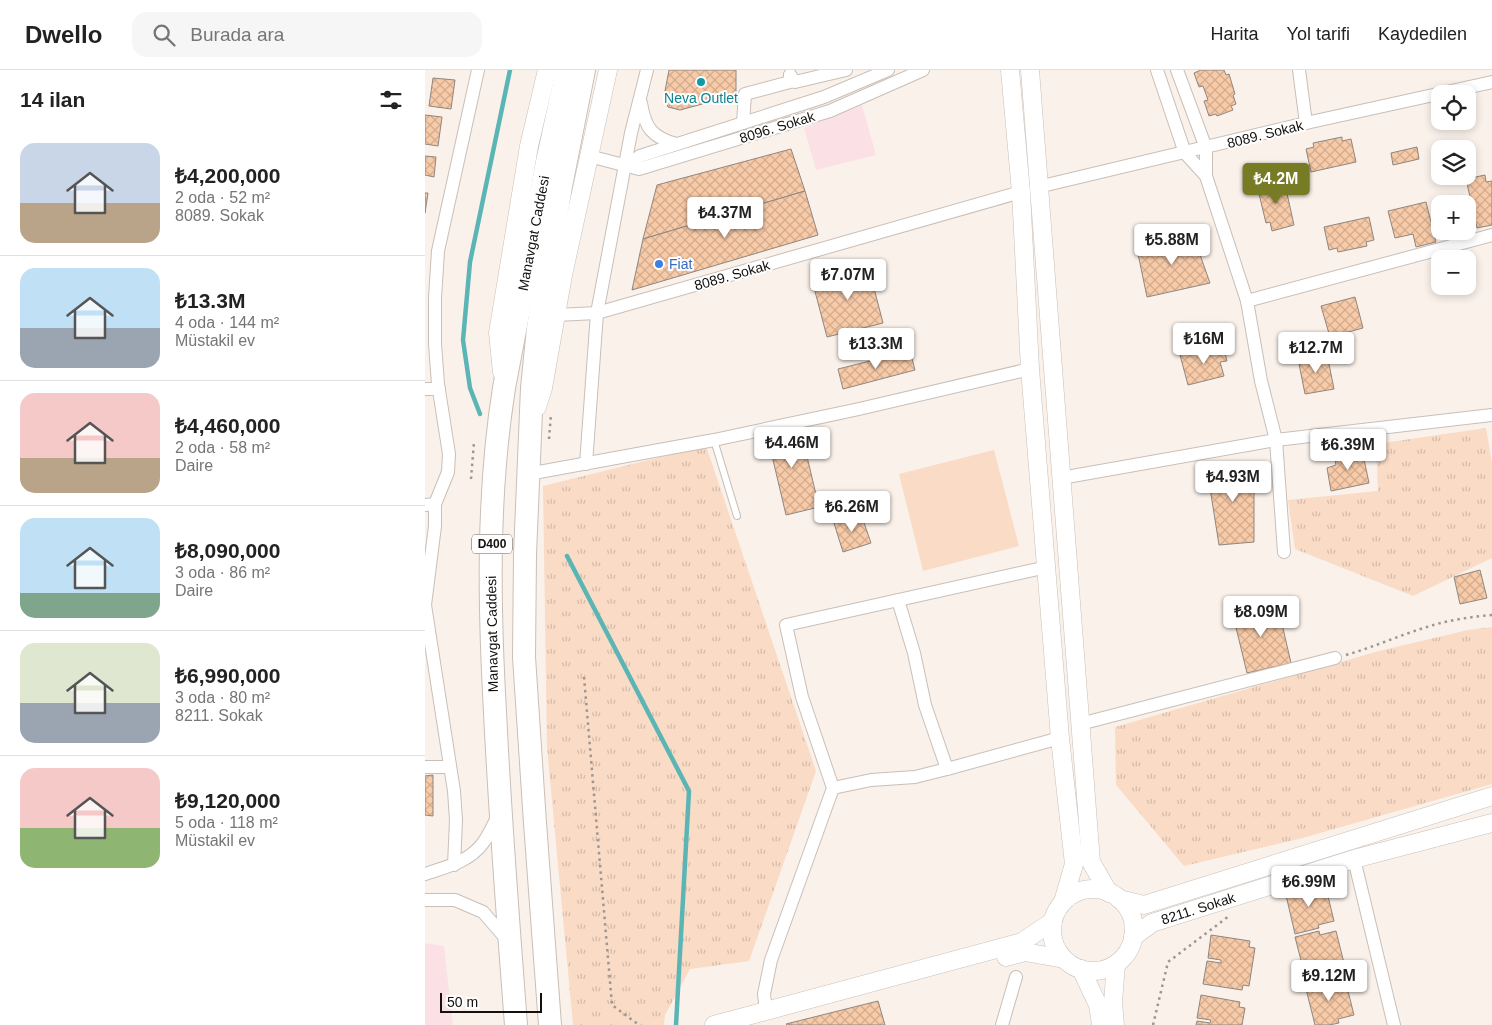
<!DOCTYPE html>
<html lang="tr">
<meta charset="utf-8">
<style>
body{margin:0;font-family:Arial,sans-serif;background:#f6f6f6;color:#222;height:100vh;display:flex;flex-direction:column;font-size:19px;white-space:nowrap}
*{box-sizing:border-box;margin:0}
p{font-size:16px;color:#767676}
.icon{flex:none;width:28px;height:28px;fill:none;stroke:currentColor;stroke-width:2;stroke-linecap:round;stroke-linejoin:round}
.map{position:relative;flex:1;overflow:hidden}
.panel{display:flex;flex-direction:column;background:#fff;width:425px}
.panel>*{flex:none}
.tools{position:absolute;left:1006px;top:15px;display:grid;gap:10px}
.tools a{display:grid;place-items:center;width:45px;height:45px;border-radius:10px;background:#fff;box-shadow:0 2px 8px #0003;font-size:25px}
.scale{position:absolute;left:15px;bottom:12px;width:102px;box-sizing:border-box;padding-left:5px;border:2px solid #13100d;border-top:0;font-size:14px;line-height:18px;white-space:nowrap;color:#13100d;-webkit-text-stroke:4px #fff;paint-order:stroke}
.price{position:absolute;translate:-50% -42px;padding:0 11px;border-radius:5px;background:#fff;color:#222;font-size:16px;line-height:32px;filter:drop-shadow(0 1px 2px #0008)}
.price::after{content:'';position:absolute;left:50%;top:30px;width:15px;height:11px;margin-left:-8px;background:inherit;clip-path:polygon(0 0,100% 0,50% 100%)}
.price.active{background:#767b24;color:#fff}
ul{padding:0;list-style:none}
li{display:flex;align-items:center;gap:15px;height:125px;padding:0 20px}
li+li{border-top:1px solid #e0e0e0}
li span{display:grid;place-items:center;flex:none;width:140px;height:100px;border-radius:15px;color:#555}
li>.icon{margin-inline-start:auto}
span .icon{width:60px;height:60px;fill:#fffc;stroke-width:1}
li b{font-size:21px}
h2{display:flex;justify-content:space-between;align-items:center;height:60px;padding:0 20px;font-size:21px}
header{display:flex;align-items:center;gap:30px;box-sizing:border-box;height:70px;padding:0 25px;background:#fff;border-bottom:1px solid #e0e0e0}
header strong{font-size:24px}
nav{display:flex;gap:28px;margin-inline-start:auto;font-size:18px}
.search{width:350px;height:45px;background:#f6f6f6;display:flex;align-items:center;gap:12px;box-sizing:border-box;padding:0 18px;border-radius:15px;color:#767676;font-size:19px}
main{display:flex;flex:1;min-height:0}
.map>svg:first-child{display:block}
.education{fill:#fbe1e6}
.grass{fill:url(#grass-tufts)}
.pitch{fill:#f9dbc6}
.lines{fill:none;stroke-linecap:round;stroke-linejoin:round}
.stream{stroke:#5cb5b5;stroke-width:4.5}
.building{fill:url(#building-cross-hatch);stroke:#8f8780}
.lane-casing{stroke:#c8bfb8;stroke-width:8}
.street-casing{stroke:#c8bfb8;stroke-width:14}
.secondary-casing{stroke:#c8bfb8;stroke-width:19}
.highway-casing{stroke:#c8bfb8;stroke-width:24}
.path{stroke:#9d9691;stroke-width:2.5;stroke-dasharray:2.5 4;stroke-linecap:butt}
.lane{stroke:#fff;stroke-width:6}
.street{stroke:#fff;stroke-width:12}
.secondary{stroke:#fff;stroke-width:18}
.highway{stroke:#fff;stroke-width:22}
.culture-dot{fill:#0f9aa8;stroke:#fff;stroke-width:2}
.shop-dot{fill:#3f7fe0;stroke:#fff;stroke-width:2}
.labels{text-anchor:middle;stroke-width:4;stroke-linejoin:round;paint-order:stroke}
.shield{fill:#fff;stroke:#5a5856;stroke-width:1}
.shield-label{font-size:12px;font-weight:bold;fill:#13100d}
.culture-label{font-size:14px;fill:#0d838f;stroke:#fff}
.street-label{font-size:14px;fill:#13100d;stroke:#fff}
.shop-label{font-size:14px;fill:#366cbe;stroke:#fff;text-anchor:start}
</style>
<header>
<strong>Dwello</strong>
<div class="search"><svg class="icon" aria-label="search" viewBox="0 0 24 24"><circle cx="10" cy="10" r="6"/><path d="M15 15l6 6"/></svg>Burada ara</div>
<nav><a>Harita</a><a>Yol tarifi</a><a>Kaydedilen</a></nav>
</header>
<main>
<section class="panel">
<h2>14 ilan<svg class="icon" aria-label="filters" viewBox="0 0 24 24"><path d="M4 7h16M4 17h16"/><circle cx="9" cy="7" r="2"/><circle cx="15" cy="17" r="2"/></svg></h2>
<ul>
<li><span style="background:linear-gradient(#c9d6e8 60%,#b9a48a 0)"><svg class="icon" aria-label="home" viewBox="0 0 24 24"><path d="M3 11l9-7 9 7M6 9v11h12V9"/></svg></span><div><b>₺4,200,000</b><p>2 oda · 52 m²</p><p>8089. Sokak</p></div></li>
<li><span style="background:linear-gradient(#bfe0f5 60%,#9aa5b1 0)"><svg class="icon" aria-label="home" viewBox="0 0 24 24"><path d="M3 11l9-7 9 7M6 9v11h12V9"/></svg></span><div><b>₺13.3M</b><p>4 oda · 144 m²</p><p>Müstakil ev</p></div></li>
<li><span style="background:linear-gradient(#f6c9c9 65%,#b9a48a 0)"><svg class="icon" aria-label="home" viewBox="0 0 24 24"><path d="M3 11l9-7 9 7M6 9v11h12V9"/></svg></span><div><b>₺4,460,000</b><p>2 oda · 58 m²</p><p>Daire</p></div></li>
<li><span style="background:linear-gradient(#bfe0f5 75%,#7fa58c 0)"><svg class="icon" aria-label="home" viewBox="0 0 24 24"><path d="M3 11l9-7 9 7M6 9v11h12V9"/></svg></span><div><b>₺8,090,000</b><p>3 oda · 86 m²</p><p>Daire</p></div></li>
<li><span style="background:linear-gradient(#dfe7d0 60%,#9aa5b1 0)"><svg class="icon" aria-label="home" viewBox="0 0 24 24"><path d="M3 11l9-7 9 7M6 9v11h12V9"/></svg></span><div><b>₺6,990,000</b><p>3 oda · 80 m²</p><p>8211. Sokak</p></div></li>
<li><span style="background:linear-gradient(#f6c9c9 60%,#8fb573 0)"><svg class="icon" aria-label="home" viewBox="0 0 24 24"><path d="M3 11l9-7 9 7M6 9v11h12V9"/></svg></span><div><b>₺9,120,000</b><p>5 oda · 118 m²</p><p>Müstakil ev</p></div></li>
</ul>
</section>
<div class="map">
<svg width="1067" height="955" viewBox="0 0 1067 955">
<defs>
<pattern id="grass-tufts" width="24" height="20" patternUnits="userSpaceOnUse" patternTransform="scale(1.25)"><rect width="24" height="20" fill="#f9dbc6"/><path d="M3 7l-1-3M5 7V3M7 7l1-3M15 17l-1-3M17 17v-4M19 17l1-3" fill="none" stroke="#d5bba9"/></pattern>
<pattern id="building-cross-hatch" width="8" height="8" patternUnits="userSpaceOnUse" patternTransform="scale(1.25)"><rect width="8" height="8" fill="#f7caa8"/><path d="M0 0l8 8M0 8l8-8" fill="none" stroke="#d3ac8f"/></pattern>
</defs>
<rect width="100%" height="100%" fill="#faf1ea"/>
<g class="education">
<polygon points="437,35 451,85 391,100 379,58"/>
<polygon points="0,873 19,876 28,955 0,955"/>
</g>
<g class="grass">
<polygon points="1061,358 1067,393 1067,488 988,526 870,479 863,430 953,421 951,374"/>
<polygon points="281,376 391,701 324,891 265,899 240,945 239,955 148,955 122,677 118,416"/>
<polygon points="1067,557 1067,714 874,769 759,796 691,715 690,657 954,581 1043,560"/>
</g>
<polygon class="pitch" points="569,380 594,476 498,501 474,404"/>
<g class="lines">
<g class="stream">
<polyline points="55,344 45,318 38,270 45,192 85,0"/>
<polyline points="142,486 264,721 251,955"/>
</g>
</g>
<g class="building">
<polygon points="244,0 311,0 311,25 255,40 243,37 239,26"/>
<polygon points="776,0 799,0 801,5 804,4 810,24 808,25 811,34 806,36 808,40 792,46 791,44 784,46 779,31 783,30 778,16 774,17 769,3"/>
<polygon points="8,8 30,10 26,39 4,36"/>
<polygon points="0,45 17,47 13,76 0,74"/>
<polygon points="917,67 917,71 926,69 931,92 886,102 881,79 889,77 888,73"/>
<polygon points="992,77 994,89 968,95 966,83"/>
<polygon points="366,79 380,121 218,169 232,115"/>
<polygon points="0,86 11,87 9,107 0,105"/>
<polygon points="1060,105 1061,112 1067,111 1067,155 1052,158 1041,109"/>
<polygon points="859,110 869,155 847,161 845,152 841,153 834,124 838,124 836,115"/>
<polygon points="380,121 393,165 207,220 218,169"/>
<polygon points="0,123 3,123 0,143"/>
<polygon points="1001,132 1011,172 991,177 988,164 970,168 963,141"/>
<polygon points="944,147 949,170 941,172 942,176 913,182 912,178 904,180 899,157"/>
<polygon points="767,162 785,213 722,227 712,179"/>
<polygon points="443,195 458,253 402,267 387,210"/>
<polygon points="930,227 938,258 905,267 896,236"/>
<polygon points="798,275 802,291 795,292 799,306 763,315 755,285"/>
<polygon points="485,281 490,300 418,319 413,299"/>
<polygon points="902,284 909,319 880,324 873,289"/>
<polygon points="374,353 394,437 361,445 341,360"/>
<polygon points="937,380 944,413 906,421 902,398 911,395 909,385"/>
<polygon points="829,393 829,472 794,475 782,399"/>
<polygon points="436,444 446,473 418,482 409,453"/>
<polygon points="1055,500 1062,528 1035,534 1029,507"/>
<polygon points="842,532 845,543 854,541 866,593 822,603 807,541"/>
<polygon points="8,705 8,746 0,745 0,706"/>
<polygon points="900,814 909,851 893,855 894,858 870,864 860,821 883,815 883,818"/>
<polygon points="894,861 895,865 911,861 920,897 904,901 904,905 881,910 870,867"/>
<polygon points="786,865 825,871 824,877 830,878 824,916 818,915 817,920 778,914 782,891 796,893 796,890 783,888"/>
<polygon points="903,909 904,913 920,909 929,945 913,949 914,953 904,955 890,955 880,915"/>
<polygon points="776,925 815,932 814,937 820,938 817,955 771,955 772,951 785,953 786,950 772,948"/>
<polygon points="453,931 460,955 362,955 361,954"/>
</g>
<g class="lines">
<g class="lane-casing">
<polyline id="lane" points="289,370 312,446"/>
</g>
<g class="street-casing">
<g id="street">
<polyline points="732,0 760,83 781,106"/>
<polyline points="752,0 781,78 781,106 822,231 836,311 851,370 859,482"/>
<polyline points="874,0 881,53"/>
<polyline points="365,5 370,12 421,0"/>
<path d="M216,33C220,58 227,67 251,74"/>
<polyline points="318,53 320,24 365,12 365,5"/>
<polyline points="164,86 214,99 405,41 498,0"/>
<polyline points="202,95 215,86 399,27 463,0"/>
<polyline points="613,117 881,53 1067,12"/>
<polyline points="822,231 1067,165"/>
<polyline points="131,245 172,243 596,122"/>
<polyline points="0,319 14,319"/>
<polyline points="161,394 172,243 206,63 222,0"/>
<polyline points="103,404 289,370 434,339 605,299"/>
<polyline points="636,408 851,370 1067,345"/>
<polyline points="10,434 10,456 0,535 29,721 31,750 29,795"/>
<polyline points="0,435 10,434 23,402 24,384 13,314 10,274 10,228 13,181 53,0"/>
<polyline points="473,530 489,583 500,635 522,699"/>
<polyline points="655,654 910,588"/>
<polyline points="0,697 25,697"/>
<polyline points="408,718 446,710 490,707 522,699 635,668"/>
<polyline points="929,789 969,955"/>
<path d="M0,804C21,797 44,792 58,773C64,765 68,755 73,746"/>
<polyline points="0,830 30,830 58,842 84,872"/>
<polyline points="341,941 339,924 346,890 408,718 377,627 361,555 622,497"/>
<polyline points="577,955 591,907"/>
</g>
</g>
<g class="secondary-casing">
<g id="secondary">
<polyline points="585,0 596,122 605,299 635,668 649,794 638,832"/>
<polyline points="605,0 666,792 684,823"/>
<polyline points="77,302 73,263 104,76 122,0"/>
<polyline points="112,337 118,318 138,205 183,0"/>
<circle cx="668" cy="860" r="41"/>
<polyline points="694,829 719,835 1067,726"/>
<path id="s1" d="M708,867L727,853L929,789L1067,753"/>
<polyline points="581,887 600,882 639,889"/>
<polyline points="656,899 673,935 676,955"/>
<polyline points="289,955 597,872 628,851"/>
<polyline points="690,955 688,932 691,894"/>
</g>
</g>
<g class="highway-casing">
<g id="highway">
<path id="s2" d="M91,955C83,851 75,747 70,642C64,535 62,425 79,318L122,92L142,0"/>
<polyline points="125,955 110,753 99,587 100,484 107,318 113,258 136,116 159,0"/>
</g>
</g>
<g class="path">
<polyline points="124,369 126,344"/>
<polyline points="46,409 49,372"/>
<path d="M921,585C949,577 975,565 1002,557C1023,550 1045,547 1067,545"/>
<polyline points="159,607 187,935 214,955"/>
<polyline points="728,955 743,892 804,846"/>
</g>
<use href="#lane" class="lane"/>
<use href="#street" class="street"/>
<use href="#secondary" class="secondary"/>
<use href="#highway" class="highway"/>
</g>
<circle class="culture-dot" cx="276" cy="12" r="5"/>
<circle class="shop-dot" cx="234" cy="194" r="5"/>
<g class="labels">
<rect class="shield" x="47" y="464.5" width="40" height="19" rx="4"/>
<g class="shield-label">
<text x="67" y="478">D400</text>
</g>
<g class="culture-label">
<text x="276" y="33">Neva Outlet</text>
</g>
<g class="street-label">
<text transform="translate(352 57) rotate(-17)" y="5">8096. Sokak</text>
<text transform="translate(840 64) rotate(-14)" y="5">8089. Sokak</text>
<text dy="5" stroke="none"><textPath href="#s2" startOffset="796">Manavgat Caddesi</textPath></text>
<text transform="translate(307 205) rotate(-16)" y="5">8089. Sokak</text>
<text transform="translate(67 564) rotate(-91)" y="5">Manavgat Caddesi</text>
<text dy="5" stroke="none"><textPath href="#s1" startOffset="72">8211. Sokak</textPath></text>
</g>
<g class="shop-label">
<text x="244" y="199">Fiat</text>
</g>
</g>
</svg>
<div class="tools">
<a><svg class="icon" aria-label="locate" viewBox="0 0 24 24"><circle cx="12" cy="12" r="6"/><path d="M12 2v4M12 18v4M2 12h4M18 12h4"/></svg></a>
<a><svg class="icon" aria-label="layers" viewBox="0 0 24 24"><path d="M12 4l9 5-9 5-9-5zM3 14l9 5 9-5"/></svg></a>
<a>+</a>
<a>−</a>
</div>
<div class="scale">50 m</div>
<b class="price active" style="left:851px;top:135px">₺4.2M</b>
<b class="price" style="left:300px;top:169px">₺4.37M</b>
<b class="price" style="left:747px;top:196px">₺5.88M</b>
<b class="price" style="left:423px;top:231px">₺7.07M</b>
<b class="price" style="left:779px;top:295px">₺16M</b>
<b class="price" style="left:451px;top:300px">₺13.3M</b>
<b class="price" style="left:891px;top:304px">₺12.7M</b>
<b class="price" style="left:367px;top:399px">₺4.46M</b>
<b class="price" style="left:923px;top:401px">₺6.39M</b>
<b class="price" style="left:808px;top:433px">₺4.93M</b>
<b class="price" style="left:427px;top:463px">₺6.26M</b>
<b class="price" style="left:836px;top:568px">₺8.09M</b>
<b class="price" style="left:884px;top:838px">₺6.99M</b>
<b class="price" style="left:904px;top:932px">₺9.12M</b>
</div>
</main>
